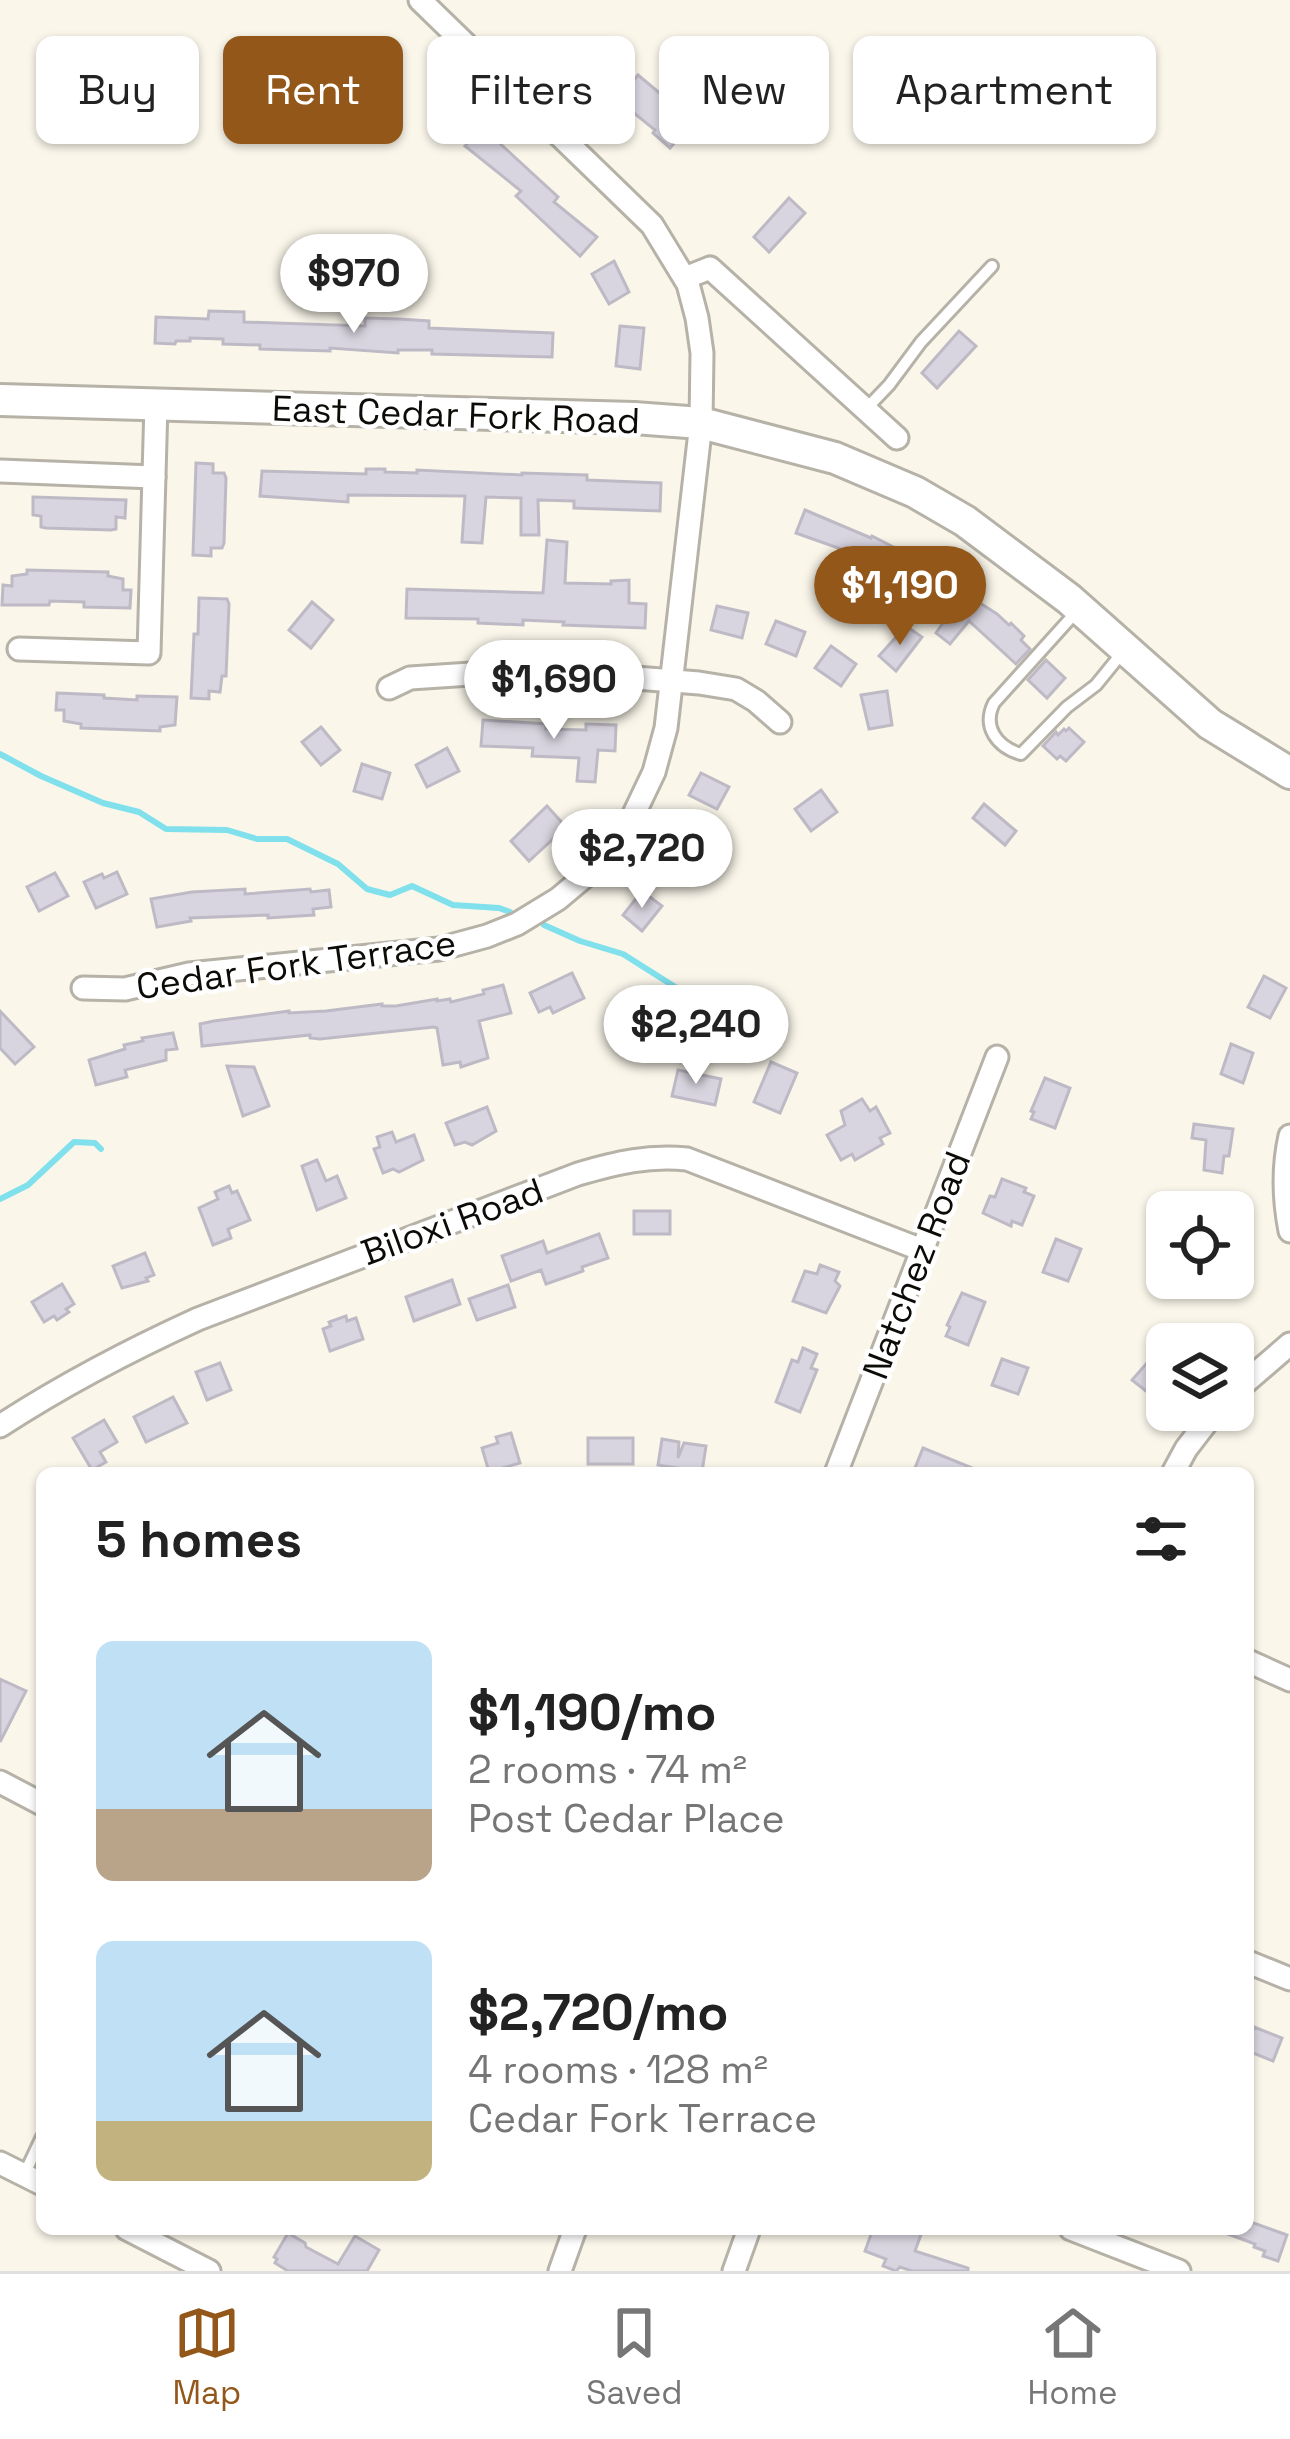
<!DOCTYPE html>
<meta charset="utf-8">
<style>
body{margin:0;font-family:"Space Grotesk",sans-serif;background:#f2f2f2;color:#222;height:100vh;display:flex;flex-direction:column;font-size:45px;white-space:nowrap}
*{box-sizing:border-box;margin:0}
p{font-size:39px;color:#767676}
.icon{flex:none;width:66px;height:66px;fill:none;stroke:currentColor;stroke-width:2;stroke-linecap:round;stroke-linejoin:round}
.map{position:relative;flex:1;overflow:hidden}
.sheet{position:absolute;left:36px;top:1467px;width:1218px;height:768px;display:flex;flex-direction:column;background:#fff;border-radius:18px;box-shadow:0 3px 9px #0004}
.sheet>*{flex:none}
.banner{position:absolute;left:36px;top:36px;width:1218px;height:108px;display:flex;gap:24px}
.buttons{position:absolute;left:1146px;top:1191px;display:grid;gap:24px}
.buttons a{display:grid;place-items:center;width:108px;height:108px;border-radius:18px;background:#fff;box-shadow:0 3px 9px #0004;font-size:60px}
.price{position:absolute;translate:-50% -102px;padding:0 27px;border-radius:42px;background:#fff;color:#222;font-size:39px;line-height:78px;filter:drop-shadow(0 3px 6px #0008)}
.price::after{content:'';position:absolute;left:50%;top:72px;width:36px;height:27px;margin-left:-18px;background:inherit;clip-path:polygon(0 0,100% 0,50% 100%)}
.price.selected{background:#94571a;color:#fff}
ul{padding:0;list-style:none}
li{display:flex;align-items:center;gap:36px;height:300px;padding:0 60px}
li span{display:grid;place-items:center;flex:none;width:336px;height:240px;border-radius:18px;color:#555}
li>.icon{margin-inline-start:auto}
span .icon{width:144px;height:144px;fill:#fffc;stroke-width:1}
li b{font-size:51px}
h2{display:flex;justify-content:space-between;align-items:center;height:144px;padding:0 60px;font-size:51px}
.tag{padding:0 42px;border-radius:18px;background:#fff;box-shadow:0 3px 9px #0004;font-size:42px;line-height:108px}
.tag.selected{background:#94571a;color:#fff}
.tabs{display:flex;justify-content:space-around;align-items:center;height:168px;border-top:3px solid #e0e0e0;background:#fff;font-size:33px;color:#767676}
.tabs a{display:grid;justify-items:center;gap:6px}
.tabs .selected{color:#94571a}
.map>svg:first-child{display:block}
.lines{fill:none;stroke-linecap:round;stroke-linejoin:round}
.stream{stroke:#80e0ec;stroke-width:6}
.building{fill:#d9d5e0;stroke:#bebac5;stroke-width:3}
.lane-casing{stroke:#b6b2a7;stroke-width:16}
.street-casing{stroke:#b6b2a7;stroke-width:27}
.secondary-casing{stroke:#b6b2a7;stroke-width:36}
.lane{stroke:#fff;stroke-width:10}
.street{stroke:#fff;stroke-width:21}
.secondary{stroke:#fff;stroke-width:30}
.labels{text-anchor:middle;stroke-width:9;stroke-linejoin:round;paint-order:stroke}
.street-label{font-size:36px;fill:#0c0b07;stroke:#fff}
</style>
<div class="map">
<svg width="1290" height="2271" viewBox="0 0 1290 2271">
<rect width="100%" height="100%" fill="#faf6ea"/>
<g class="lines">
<g class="stream">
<polyline points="0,754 41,776 103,803 139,812 166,829 227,830 257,839 287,839 338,864 367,889 390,895 412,886 453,905 499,908 510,912"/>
<polyline points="544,925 580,941 623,954 729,1021"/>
<polyline points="0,1199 28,1185 74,1142 95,1143 101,1149"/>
</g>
</g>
<g class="building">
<polygon points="638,75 693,121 670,148 653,133 655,130 618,100"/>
<polygon points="482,127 558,197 554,202 597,237 580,256 516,196 521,191 465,146"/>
<polygon points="789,198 805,213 769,252 754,237"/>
<polygon points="614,261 629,292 609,304 592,274"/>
<polygon points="209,311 244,312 244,322 365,326 365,318 399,319 429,321 429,328 553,333 552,357 432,354 432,350 398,350 398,353 330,348 330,351 260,349 260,345 223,344 223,339 190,338 190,341 176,341 175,344 155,343 156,317 208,319"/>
<polygon points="620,326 644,328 640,369 616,366"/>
<polygon points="959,331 976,346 937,388 922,373"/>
<polygon points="196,463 213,464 213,473 224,473 226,478 224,543 222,548 211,548 211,556 193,555"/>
<polygon points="366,469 385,469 385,472 417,473 417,470 522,475 522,473 587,475 587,480 661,483 660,511 574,508 574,501 538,500 539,535 521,535 521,498 486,497 482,543 462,542 465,496 348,495 348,502 260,496 262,471 366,474"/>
<polygon points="33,497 126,500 125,518 116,517 116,529 111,530 46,528 41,527 41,516 33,515"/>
<polygon points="805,510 871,538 872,536 934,568 932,572 997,614 1009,625 1011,623 1024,636 1021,640 1030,649 1016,664 969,621 950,644 936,633 950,613 938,605 942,600 909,582 903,593 891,586 896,577 843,552 844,550 796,533"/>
<polygon points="547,540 567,542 565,583 611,584 611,581 629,580 629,603 646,604 645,628 563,625 564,622 523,620 523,625 478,623 478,619 406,618 407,589 543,593"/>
<polygon points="27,570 108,572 108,576 123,579 123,590 131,590 130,608 84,607 84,602 50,601 49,605 2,605 3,585 12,586 12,576 27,574"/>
<polygon points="199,598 227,599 229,604 226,676 222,676 220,692 209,691 209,699 191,698 194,634 198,634"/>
<polygon points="312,602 333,620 311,648 289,630"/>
<polygon points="717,606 748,613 742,638 711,630"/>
<polygon points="776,621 805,632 796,656 766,644"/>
<polygon points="906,626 922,637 896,671 879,656"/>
<polygon points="831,646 856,664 841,686 815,668"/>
<polygon points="1046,660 1065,678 1047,698 1028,680"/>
<polygon points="887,691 892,725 869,729 861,695"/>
<polygon points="57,693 104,695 104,698 137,700 137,696 177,697 175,725 160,727 160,731 81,728 81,724 64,721 64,710 56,710"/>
<polygon points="483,720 546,724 546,729 586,730 586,724 616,725 615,751 598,750 595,782 577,781 579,758 532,756 533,748 481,746"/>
<polygon points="321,727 340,750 321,765 302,742"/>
<polygon points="1069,728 1084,742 1066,761 1060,756 1057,759 1043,746 1056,732 1058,735 1064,729 1066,731"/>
<polygon points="447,748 459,771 427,787 416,765"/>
<polygon points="362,764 390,773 382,799 354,791"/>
<polygon points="701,773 729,787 717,809 689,795"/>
<polygon points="821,790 837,812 811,831 795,809"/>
<polygon points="984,804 1016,831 1005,845 973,818"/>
<polygon points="547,806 566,827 529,861 511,841"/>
<polygon points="117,872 127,894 96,908 84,882 102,874 104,878"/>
<polygon points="55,873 68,896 39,911 27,887"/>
<polygon points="245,889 245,894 310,889 311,892 329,890 331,907 313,909 314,915 268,918 268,915 190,918 191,921 157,927 151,899 192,892"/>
<polygon points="642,891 662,906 642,931 623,915"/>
<polygon points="572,973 584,998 553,1013 550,1007 539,1012 530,993"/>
<polygon points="1264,976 1286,988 1270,1018 1248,1007"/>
<polygon points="503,985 511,1013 479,1021 488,1058 461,1067 460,1062 443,1065 437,1028 434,1027 320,1039 310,1038 310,1035 202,1046 200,1024 214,1021 289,1011 289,1013 326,1011 382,1004 382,1006 396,1006 437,999 437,1001 450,999 451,1002 484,994 483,990"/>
<polygon points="0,1011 34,1047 15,1064 0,1048"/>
<polygon points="173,1033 177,1049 166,1050 166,1060 125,1070 127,1077 96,1085 89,1060 125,1049 124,1045 143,1041 142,1038"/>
<polygon points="1231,1044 1253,1053 1243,1083 1221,1074"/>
<polygon points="771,1062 797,1073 780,1113 754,1102"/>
<polygon points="227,1066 254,1067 269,1106 243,1116"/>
<polygon points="678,1070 721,1079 715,1105 672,1096"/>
<polygon points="1045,1078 1070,1088 1055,1128 1031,1119 1034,1112 1031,1111"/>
<polygon points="862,1099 870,1111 876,1107 890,1133 880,1138 883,1144 855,1160 852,1154 841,1160 827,1135 845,1125 841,1111"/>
<polygon points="487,1107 496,1131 472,1145 465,1142 455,1145 446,1123"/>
<polygon points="1194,1124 1233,1129 1229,1156 1224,1156 1222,1173 1204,1170 1206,1140 1192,1138"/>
<polygon points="392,1132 396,1142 414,1135 423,1160 399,1172 393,1169 383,1173 374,1149 380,1147 377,1137"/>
<polygon points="317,1160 326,1181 337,1176 346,1198 317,1210 302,1166"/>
<polygon points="1002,1179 1026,1188 1024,1192 1034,1196 1022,1225 1012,1221 1011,1226 983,1213 990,1196 995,1197"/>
<polygon points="229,1186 232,1193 237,1191 250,1220 228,1229 231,1238 213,1245 199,1208 218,1199 215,1192"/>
<rect x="634" y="1211" width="36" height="23"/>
<polygon points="599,1234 608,1258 582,1267 583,1271 546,1284 541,1270 511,1281 502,1256 543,1241 547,1253"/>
<polygon points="1056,1239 1081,1249 1068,1281 1043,1272"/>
<polygon points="145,1253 154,1275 146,1278 148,1281 122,1288 113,1266"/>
<polygon points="820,1265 839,1272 835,1281 840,1286 826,1313 793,1301 805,1271 817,1274"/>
<polygon points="452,1280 460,1304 414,1321 406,1297"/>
<polygon points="62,1284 74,1304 66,1309 69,1312 57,1320 54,1316 44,1322 32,1302"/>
<polygon points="508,1285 515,1307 477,1320 469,1299"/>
<polygon points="962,1293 985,1302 968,1345 946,1336 950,1327 947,1325"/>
<polygon points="346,1316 347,1321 356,1318 363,1339 330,1351 323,1329 331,1326 329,1322"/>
<polygon points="803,1348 817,1354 811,1368 817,1370 800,1412 776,1402 792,1360 798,1362"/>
<polygon points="1153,1356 1167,1368 1167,1375 1151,1395 1132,1380"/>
<polygon points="1002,1359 1028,1368 1018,1394 992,1385"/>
<polygon points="220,1363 231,1390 207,1400 196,1372"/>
<polygon points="173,1397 187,1423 146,1442 134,1417"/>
<polygon points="104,1420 117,1442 100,1452 106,1462 92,1470 73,1438"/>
<polygon points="511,1433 520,1463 489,1472 482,1448 498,1443 496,1437"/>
<rect x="588" y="1438" width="45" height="26"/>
<polygon points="662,1439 679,1442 678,1458 684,1443 706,1446 702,1472 658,1465"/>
<polygon points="923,1448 982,1472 982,1473 913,1473"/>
<polygon points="0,1679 26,1691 0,1742"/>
<polygon points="1254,2027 1282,2038 1273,2061 1248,2051 1248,2042"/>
<polygon points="1248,2221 1287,2235 1278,2261 1263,2256 1265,2251 1254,2247 1255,2244 1220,2231 1248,2229"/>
<polygon points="873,2229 923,2229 915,2251 968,2268 968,2271 912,2271 900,2267 896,2271 883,2266 886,2259 865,2251"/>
<polygon points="288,2233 305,2243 306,2247 338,2264 355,2236 379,2250 367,2271 288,2271 275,2263 277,2259 274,2257"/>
</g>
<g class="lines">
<g class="lane-casing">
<g id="lane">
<polyline points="866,409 889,385 921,342 992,266"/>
<path d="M1077,611L994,703C982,727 997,747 1021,754L1067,707L1096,685L1122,653"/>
<polyline points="24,2175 42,2137"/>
</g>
</g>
<g class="street-casing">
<g id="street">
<polyline points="685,278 710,268 897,438"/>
<polyline points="0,471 154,477"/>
<polyline points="19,649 149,653 156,404"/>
<polyline points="389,688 410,678 486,673 623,677 699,683 736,689 756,701 780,722"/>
<polyline points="83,988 125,989 189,974 439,949 487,936 517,924 558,899 589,873 633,816 654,772 666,728 701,423 702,353 697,318 688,284 652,225 420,0"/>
<path d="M1290,1136C1283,1167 1284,1200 1290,1231"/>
<polyline points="1233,1393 1290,1344"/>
<path d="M0,1426C63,1385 130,1350 198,1319L578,1174C616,1163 648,1155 687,1159L922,1250"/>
<polyline points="836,1473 997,1057"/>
<polyline points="1173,1473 1186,1449 1216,1410"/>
<polyline points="1248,1661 1290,1680"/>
<polyline points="0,1782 42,1804"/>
<polyline points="1248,1962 1290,1979"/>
<polyline points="0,2163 42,2184"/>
<polyline points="127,2229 209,2271"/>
<polyline points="1071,2229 1179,2271"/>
<polyline points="560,2271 575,2229"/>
<polyline points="734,2271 749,2229"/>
</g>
</g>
<g class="secondary-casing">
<polyline id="secondary" points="0,400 634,418 701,423 835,458 915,492 965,521 1069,599 1210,724 1290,773"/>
</g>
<use href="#lane" class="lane"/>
<use href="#street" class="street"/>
<use href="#secondary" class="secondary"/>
</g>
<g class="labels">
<g class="street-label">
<text transform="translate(456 414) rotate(2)" y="13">East Cedar Fork Road</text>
<text transform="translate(296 964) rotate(-8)" y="13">Cedar Fork Terrace</text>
<text transform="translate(452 1221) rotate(-20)" y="13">Biloxi Road</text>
<text transform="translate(916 1265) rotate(-69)" y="13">Natchez Road</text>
</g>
</g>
</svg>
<div class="buttons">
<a><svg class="icon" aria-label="locate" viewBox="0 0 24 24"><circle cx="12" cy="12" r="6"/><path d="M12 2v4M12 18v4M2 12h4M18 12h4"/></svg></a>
<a><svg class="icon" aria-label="layers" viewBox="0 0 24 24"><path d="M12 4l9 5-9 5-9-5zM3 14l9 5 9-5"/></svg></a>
</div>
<b class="price" style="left:354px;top:336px">$970</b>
<b class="price selected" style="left:900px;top:648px">$1,190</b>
<b class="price" style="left:554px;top:742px">$1,690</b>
<b class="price" style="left:642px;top:911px">$2,720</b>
<b class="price" style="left:696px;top:1087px">$2,240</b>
<div class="banner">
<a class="tag">Buy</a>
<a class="tag selected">Rent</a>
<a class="tag">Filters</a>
<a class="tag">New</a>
<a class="tag">Apartment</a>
</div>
<section class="sheet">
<h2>5 homes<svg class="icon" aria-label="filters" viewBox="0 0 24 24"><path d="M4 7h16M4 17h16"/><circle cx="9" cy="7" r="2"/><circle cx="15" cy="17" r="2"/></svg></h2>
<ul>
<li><span style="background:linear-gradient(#bfe0f5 70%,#b9a48a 0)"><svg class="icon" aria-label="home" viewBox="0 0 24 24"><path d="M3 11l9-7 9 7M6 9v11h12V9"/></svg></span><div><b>$1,190/mo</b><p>2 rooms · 74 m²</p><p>Post Cedar Place</p></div></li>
<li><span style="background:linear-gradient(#bfe0f5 75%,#c2b280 0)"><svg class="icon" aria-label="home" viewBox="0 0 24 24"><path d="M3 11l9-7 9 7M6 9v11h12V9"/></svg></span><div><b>$2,720/mo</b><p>4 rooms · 128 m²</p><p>Cedar Fork Terrace</p></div></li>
</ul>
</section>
</div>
<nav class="tabs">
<a class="selected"><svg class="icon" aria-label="map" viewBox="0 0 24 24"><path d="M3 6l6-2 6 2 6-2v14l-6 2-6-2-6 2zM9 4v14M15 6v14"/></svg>Map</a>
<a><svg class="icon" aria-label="saved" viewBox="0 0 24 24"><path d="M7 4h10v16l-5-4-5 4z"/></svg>Saved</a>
<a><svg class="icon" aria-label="home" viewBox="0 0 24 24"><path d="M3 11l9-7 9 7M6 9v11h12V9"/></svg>Home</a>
</nav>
